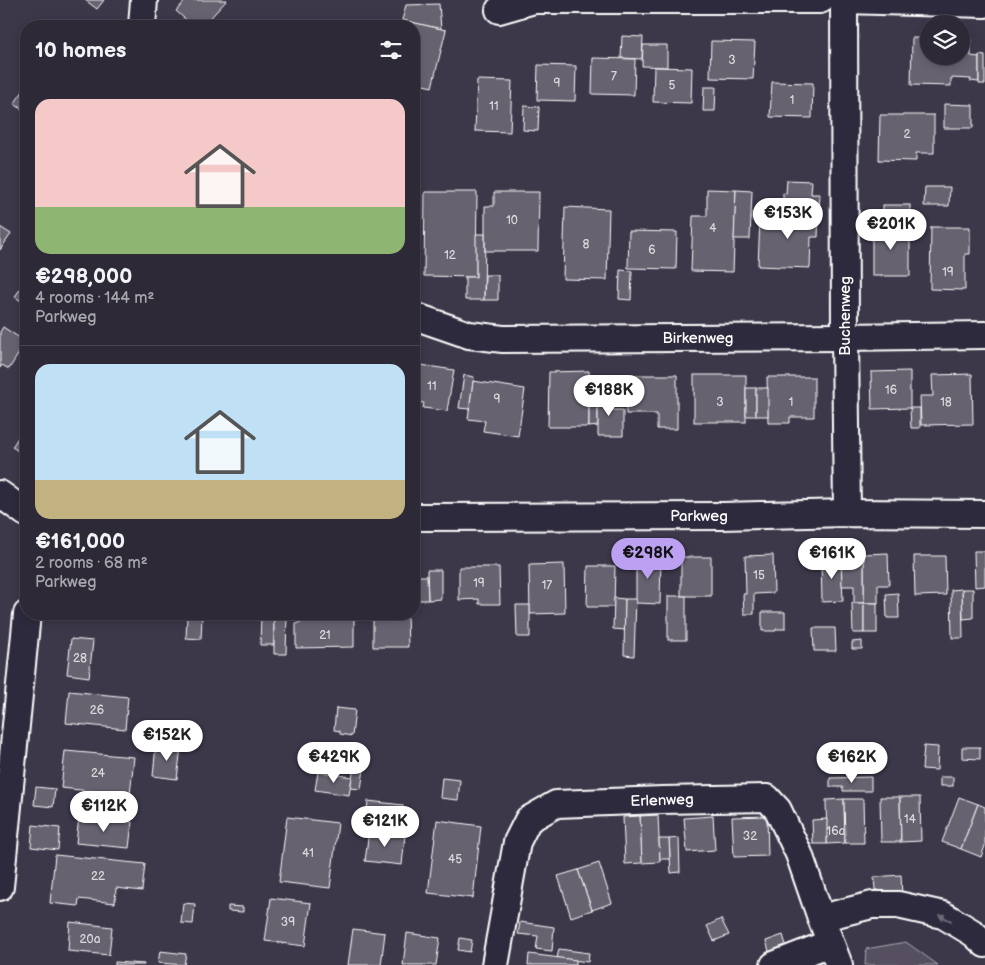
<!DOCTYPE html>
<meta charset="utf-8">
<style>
body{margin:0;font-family:"Balsamiq Sans",sans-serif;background:#35313f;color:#f1f3f6;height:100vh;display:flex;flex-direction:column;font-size:19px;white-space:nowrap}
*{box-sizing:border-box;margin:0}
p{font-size:16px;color:#a7a6ad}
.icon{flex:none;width:28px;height:28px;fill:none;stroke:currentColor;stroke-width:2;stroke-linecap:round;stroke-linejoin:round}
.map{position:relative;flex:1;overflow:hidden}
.sheet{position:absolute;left:20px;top:20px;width:400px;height:600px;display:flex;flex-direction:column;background:#2d2937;border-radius:20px;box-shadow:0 2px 8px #0003,0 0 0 1px #484552}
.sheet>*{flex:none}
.fabs{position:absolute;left:920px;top:15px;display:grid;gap:10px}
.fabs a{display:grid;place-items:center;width:50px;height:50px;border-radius:50%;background:#2d2937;box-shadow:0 2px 8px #0003,0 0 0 1px #484552;font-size:25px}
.price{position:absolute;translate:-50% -42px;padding:0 11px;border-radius:18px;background:#fff;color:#222;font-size:16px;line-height:32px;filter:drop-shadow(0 1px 2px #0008)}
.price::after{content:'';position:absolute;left:50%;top:30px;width:15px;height:11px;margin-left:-8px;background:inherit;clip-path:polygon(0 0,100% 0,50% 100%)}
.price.active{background:#bca0f2;color:#111}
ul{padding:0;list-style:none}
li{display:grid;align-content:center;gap:10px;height:265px;padding:0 15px}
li+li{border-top:1px solid #484552}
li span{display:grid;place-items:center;height:155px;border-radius:15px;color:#555}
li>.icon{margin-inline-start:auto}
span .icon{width:90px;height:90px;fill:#fffc;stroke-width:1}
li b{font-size:21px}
h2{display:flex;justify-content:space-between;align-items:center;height:60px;padding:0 15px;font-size:21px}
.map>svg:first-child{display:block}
.green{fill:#555060;stroke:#aaa8b0}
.building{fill:#666270;stroke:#fff}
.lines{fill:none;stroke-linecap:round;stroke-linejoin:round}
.minor-casing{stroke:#fff;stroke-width:30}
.minor{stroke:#2f2a3d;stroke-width:26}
.oneway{fill:#6d6a77}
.labels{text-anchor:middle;stroke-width:4;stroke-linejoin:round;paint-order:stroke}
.number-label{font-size:12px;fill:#d9d8db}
.street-label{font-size:15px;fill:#fff;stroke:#2f2a3d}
</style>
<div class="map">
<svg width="985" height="965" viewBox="0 0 985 965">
<rect width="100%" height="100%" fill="#3c3749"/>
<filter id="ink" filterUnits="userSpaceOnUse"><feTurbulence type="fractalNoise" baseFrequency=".02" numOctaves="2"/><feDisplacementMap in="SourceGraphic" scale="10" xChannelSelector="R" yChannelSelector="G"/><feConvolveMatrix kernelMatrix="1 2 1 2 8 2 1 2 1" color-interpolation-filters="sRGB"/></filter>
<g filter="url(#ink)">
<polygon class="green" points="906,942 938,965 865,965 866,949"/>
<g class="building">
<polygon points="85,0 104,0 97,9"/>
<polygon points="186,0 227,0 203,26 193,26 176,11"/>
<polygon points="439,4 441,29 402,20 406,5"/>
<polygon points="402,20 446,30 432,87 414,83 414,26 401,26"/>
<polygon points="622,36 643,37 642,59 621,58"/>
<polygon points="912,38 929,38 929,56 961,56 961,39 971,39 971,56 979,57 979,82 970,81 971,79 951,78 951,86 911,85"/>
<polygon points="711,41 755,42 753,79 710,78"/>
<polygon points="643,45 667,45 667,67 642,66"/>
<polygon points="979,55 985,56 985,84 979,84"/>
<polygon points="593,58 635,59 634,95 592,94"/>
<polygon points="538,65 576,66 575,101 537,100"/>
<polygon points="654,67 692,68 691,103 653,102"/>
<polygon points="477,80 512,81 510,132 475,131"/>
<polygon points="772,82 813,83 812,118 770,117"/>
<polygon points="26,87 26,109 25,111 14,104"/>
<polygon points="704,87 716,87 715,111 703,111"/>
<polygon points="944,104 973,105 973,128 944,128"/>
<polygon points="524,106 539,107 538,131 523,130"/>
<polygon points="880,115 934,115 934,153 916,153 916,161 879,160"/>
<polygon points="787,180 812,181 811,194 820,194 819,210 783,209 783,193 786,194"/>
<polygon points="925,187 950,187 949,206 924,206"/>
<polygon points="707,189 736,190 733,272 691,271 693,216 707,216"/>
<polygon points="736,190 752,191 750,239 734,239"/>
<polygon points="425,192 477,192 476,277 424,276"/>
<polygon points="494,192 539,192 538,251 485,251 485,206 494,206"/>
<rect x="883" y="205" width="27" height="21"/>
<polygon points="565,207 609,209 607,280 563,279"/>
<polygon points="793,209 819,210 818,237 811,237 810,268 758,266 760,219 793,220"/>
<rect x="872" y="226" width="38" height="50"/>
<polygon points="0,227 11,234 0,250"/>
<polygon points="931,227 970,227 970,254 965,254 965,290 930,289"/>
<polygon points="629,231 677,232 676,269 628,268"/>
<polygon points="476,234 485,234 484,300 465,300 465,277 476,277"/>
<polygon points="620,270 632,271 631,300 619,299"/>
<polygon points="485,275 498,275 498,300 484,300"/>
<polygon points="24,282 26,284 26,304 15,297"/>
<polygon points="3,327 26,342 9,369 2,365 0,368 0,332"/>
<polygon points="414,364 454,370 447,411 423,408 424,403 414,402"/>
<polygon points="589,371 589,427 548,427 549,372"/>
<polygon points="910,371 910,408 872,409 871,372"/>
<polygon points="972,374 973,424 921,425 920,396 933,396 932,375"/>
<polygon points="464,375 474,377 469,409 459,408"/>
<polygon points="626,375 677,375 677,429 657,429 657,414 626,414"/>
<rect x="694" y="375" width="52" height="47"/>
<polygon points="767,377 814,377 814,417 790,417 790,423 768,423"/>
<polygon points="473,381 525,389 518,436 483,431 485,421 468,419"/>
<rect x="746" y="388" width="10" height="28"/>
<rect x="756" y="388" width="12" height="28"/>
<polygon points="589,389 598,389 598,426 589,427"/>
<polygon points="598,389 608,389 608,410 623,410 623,436 598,436"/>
<polygon points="910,408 920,408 920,428 911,428"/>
<polygon points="26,425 26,456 12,447"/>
<polygon points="974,551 985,551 985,586 975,587"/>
<polygon points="888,553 889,585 878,585 878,603 864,603 864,554"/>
<polygon points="841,554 843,601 822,602 821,561 832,560 832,555"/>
<polygon points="841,554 864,554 864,603 854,603 854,586 842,586"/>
<polygon points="773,555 774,593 754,594 754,614 744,614 743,594 746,594 745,556"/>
<polygon points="914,556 945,556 946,595 915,596"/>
<polygon points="636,557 661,558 660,604 636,603"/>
<rect x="681" y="557" width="30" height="39"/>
<polygon points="564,564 565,613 530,614 529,565"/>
<polygon points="588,566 615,566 614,607 587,607"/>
<polygon points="459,567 499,567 500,604 479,604 479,599 459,600"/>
<polygon points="427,570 441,570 441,599 428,600"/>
<polygon points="414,576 427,576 428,600 414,600"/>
<polygon points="962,589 973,589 973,618 963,619"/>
<polygon points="962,589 963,638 952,638 951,590"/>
<polygon points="898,593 899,618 887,618 886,594"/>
<rect x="668" y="596" width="18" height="44"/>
<polygon points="614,598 625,599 625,630 613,629"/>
<polygon points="625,599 636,599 634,656 624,655"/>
<polygon points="852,603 864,603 864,633 853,633"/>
<rect x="864" y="603" width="13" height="30"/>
<polygon points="516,605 530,605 530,637 517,637"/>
<polygon points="762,612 785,612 785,629 776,629 776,631 762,631"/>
<polygon points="143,614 192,614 192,616"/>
<polygon points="261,614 274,614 274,645 260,645"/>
<polygon points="274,614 287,614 286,654 274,654"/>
<polygon points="312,614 354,614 354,647 296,648 296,624 312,616"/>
<polygon points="373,614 407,614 408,647 373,647"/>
<polygon points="187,616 202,617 201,639 186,638"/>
<polygon points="813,628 835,628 836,651 814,651"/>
<polygon points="71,639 93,641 89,677 67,674"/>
<polygon points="862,641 862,649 852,649 852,642"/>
<polygon points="69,691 128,697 125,729 66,723"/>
<polygon points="336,708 355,710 352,736 340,734 340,731 334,730"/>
<polygon points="156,745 181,747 177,779 153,776"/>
<polygon points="924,746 938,747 937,770 922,769"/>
<polygon points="962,747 980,747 980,759 962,758"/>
<polygon points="65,751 134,757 130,795 61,788"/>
<polygon points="354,768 364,769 361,789 350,788"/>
<polygon points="318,772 352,777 349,795 315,790"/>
<polygon points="871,777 871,791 843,791 843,787 830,787 830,778"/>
<rect x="940" y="777" width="13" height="9"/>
<polygon points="442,778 460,780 458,800 440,798"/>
<polygon points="36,787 55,789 53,807 34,805"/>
<polygon points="880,797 900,797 901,842 881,842"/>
<polygon points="900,797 920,797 921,841 901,842"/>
<polygon points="959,797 978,804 961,849 942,842"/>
<polygon points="844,799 845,843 827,844 826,800"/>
<polygon points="844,799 863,799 864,843 845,843"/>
<polygon points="368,801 403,805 399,834 365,830"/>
<polygon points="978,804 985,807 985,846 981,857 961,849"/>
<polygon points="658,815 660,862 642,863 640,816"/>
<polygon points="640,816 642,863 625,864 623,817"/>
<polygon points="713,816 715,850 687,852 684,818"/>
<polygon points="767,816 768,856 734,857 732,817"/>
<polygon points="79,817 132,822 129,848 76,843"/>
<polygon points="287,817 338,823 330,888 279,882"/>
<polygon points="827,819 827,844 813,844 812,820"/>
<polygon points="437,820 481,826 473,898 428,893"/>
<polygon points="33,825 60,828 58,850 31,847"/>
<polygon points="369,831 405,835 402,865 365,861"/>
<polygon points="679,838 680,872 671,873 669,839"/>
<polygon points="659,839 669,839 670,859 660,859"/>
<polygon points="55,855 145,864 142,891 116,888 115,903 79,899 78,906 50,903"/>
<polygon points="599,863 612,903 592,910 578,870"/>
<polygon points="578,870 592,910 571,917 558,876"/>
<polygon points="901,875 902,896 880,897 879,890 875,890 874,877"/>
<polygon points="271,898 311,903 305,946 265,941"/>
<polygon points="183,903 195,904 193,924 181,923"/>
<polygon points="228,906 243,907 243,912 228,911"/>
<polygon points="721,919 729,935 714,941 707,926"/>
<polygon points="70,922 112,927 109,955 68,951"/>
<polygon points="520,922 554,927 552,951 536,949 538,936 518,934"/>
<polygon points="353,929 385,933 381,965 348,965"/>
<polygon points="407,933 440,938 436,965 403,965"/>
<polygon points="783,935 788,952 771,958 766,941"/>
<polygon points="460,938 472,940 470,952 458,950"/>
<polygon points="559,949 589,953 588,962 557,958"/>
<polygon points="160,951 186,954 184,965 158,963"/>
<polygon points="529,954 576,960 576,965 528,965"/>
<polygon points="115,962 144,964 144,965 115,965"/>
</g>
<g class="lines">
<g class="minor-casing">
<g id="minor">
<polyline points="844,0 845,337 847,513"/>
<polyline points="845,0 985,4"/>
<polyline points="499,10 534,0 820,0"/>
<polyline points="142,26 144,0"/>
<polyline points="414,316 469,335 503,339 845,337 985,335"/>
<polyline points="0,494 26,513"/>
<polyline points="414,517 723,516 847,513 985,514"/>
<polyline points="0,887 27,614"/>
<polyline points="821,918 872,905 898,905 943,915 973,933 985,944"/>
<polyline points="495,965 517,842 528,820 556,804 662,800 767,798 778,810 799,854 821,918 839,965"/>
<polyline points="774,965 830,943"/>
</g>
</g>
<use href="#minor" class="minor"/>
</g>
<defs><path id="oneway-solid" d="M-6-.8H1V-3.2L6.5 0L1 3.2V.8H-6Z" transform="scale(1.25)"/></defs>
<use class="oneway" href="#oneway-solid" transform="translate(945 918) rotate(-155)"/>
</g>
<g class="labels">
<g class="number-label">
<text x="732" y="64">3</text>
<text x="614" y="80">7</text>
<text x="557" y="87">9</text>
<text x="672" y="89">5</text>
<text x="792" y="104">1</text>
<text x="494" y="110">11</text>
<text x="907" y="138">2</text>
<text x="512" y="224">10</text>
<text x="713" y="232">4</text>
<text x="586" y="248">8</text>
<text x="652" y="254">6</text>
<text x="450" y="259">12</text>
<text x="948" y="276">19</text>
<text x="432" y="390">11</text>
<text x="891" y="394">16</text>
<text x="497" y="403">9</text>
<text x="720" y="406">3</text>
<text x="791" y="406">1</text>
<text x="946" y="406">18</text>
<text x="759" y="579">15</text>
<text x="479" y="587">19</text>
<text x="547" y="589">17</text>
<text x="325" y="639">21</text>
<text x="80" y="662">28</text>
<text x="97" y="714">26</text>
<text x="98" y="777">24</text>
<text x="910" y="823">14</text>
<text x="836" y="835">16a</text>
<text x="750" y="840">32</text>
<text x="308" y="857">41</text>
<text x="455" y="863">45</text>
<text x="98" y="880">22</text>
<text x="288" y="926">39</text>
<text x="90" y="943">20a</text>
</g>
<g class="street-label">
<text transform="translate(845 316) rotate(-90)" y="5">Buchenweg</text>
<text x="698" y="343">Birkenweg</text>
<text x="699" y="521">Parkweg</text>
<text transform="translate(662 800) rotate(-2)" y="5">Erlenweg</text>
</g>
</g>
</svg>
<div class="fabs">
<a><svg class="icon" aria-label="layers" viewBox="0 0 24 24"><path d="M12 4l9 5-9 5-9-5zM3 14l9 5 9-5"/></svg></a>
</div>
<b class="price" style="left:788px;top:240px">€153K</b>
<b class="price" style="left:891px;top:251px">€201K</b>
<b class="price" style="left:609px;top:417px">€188K</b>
<b class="price active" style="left:648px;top:580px">€298K</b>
<b class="price" style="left:832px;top:580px">€161K</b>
<b class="price" style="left:167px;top:762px">€152K</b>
<b class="price" style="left:334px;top:784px">€429K</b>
<b class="price" style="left:852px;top:784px">€162K</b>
<b class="price" style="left:104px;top:833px">€112K</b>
<b class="price" style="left:385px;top:848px">€121K</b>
<section class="sheet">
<h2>10 homes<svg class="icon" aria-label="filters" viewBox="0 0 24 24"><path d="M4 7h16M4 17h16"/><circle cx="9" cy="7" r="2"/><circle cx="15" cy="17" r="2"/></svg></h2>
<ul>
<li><span style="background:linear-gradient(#f6c9c9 70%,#8fb573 0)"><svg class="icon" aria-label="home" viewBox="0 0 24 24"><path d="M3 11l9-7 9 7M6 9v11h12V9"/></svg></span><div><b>€298,000</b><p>4 rooms · 144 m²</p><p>Parkweg</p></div></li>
<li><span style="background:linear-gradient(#bfe0f5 75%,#c2b280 0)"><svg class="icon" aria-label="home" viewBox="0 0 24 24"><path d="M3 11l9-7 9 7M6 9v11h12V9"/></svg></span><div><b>€161,000</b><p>2 rooms · 68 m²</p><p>Parkweg</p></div></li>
</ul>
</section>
</div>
